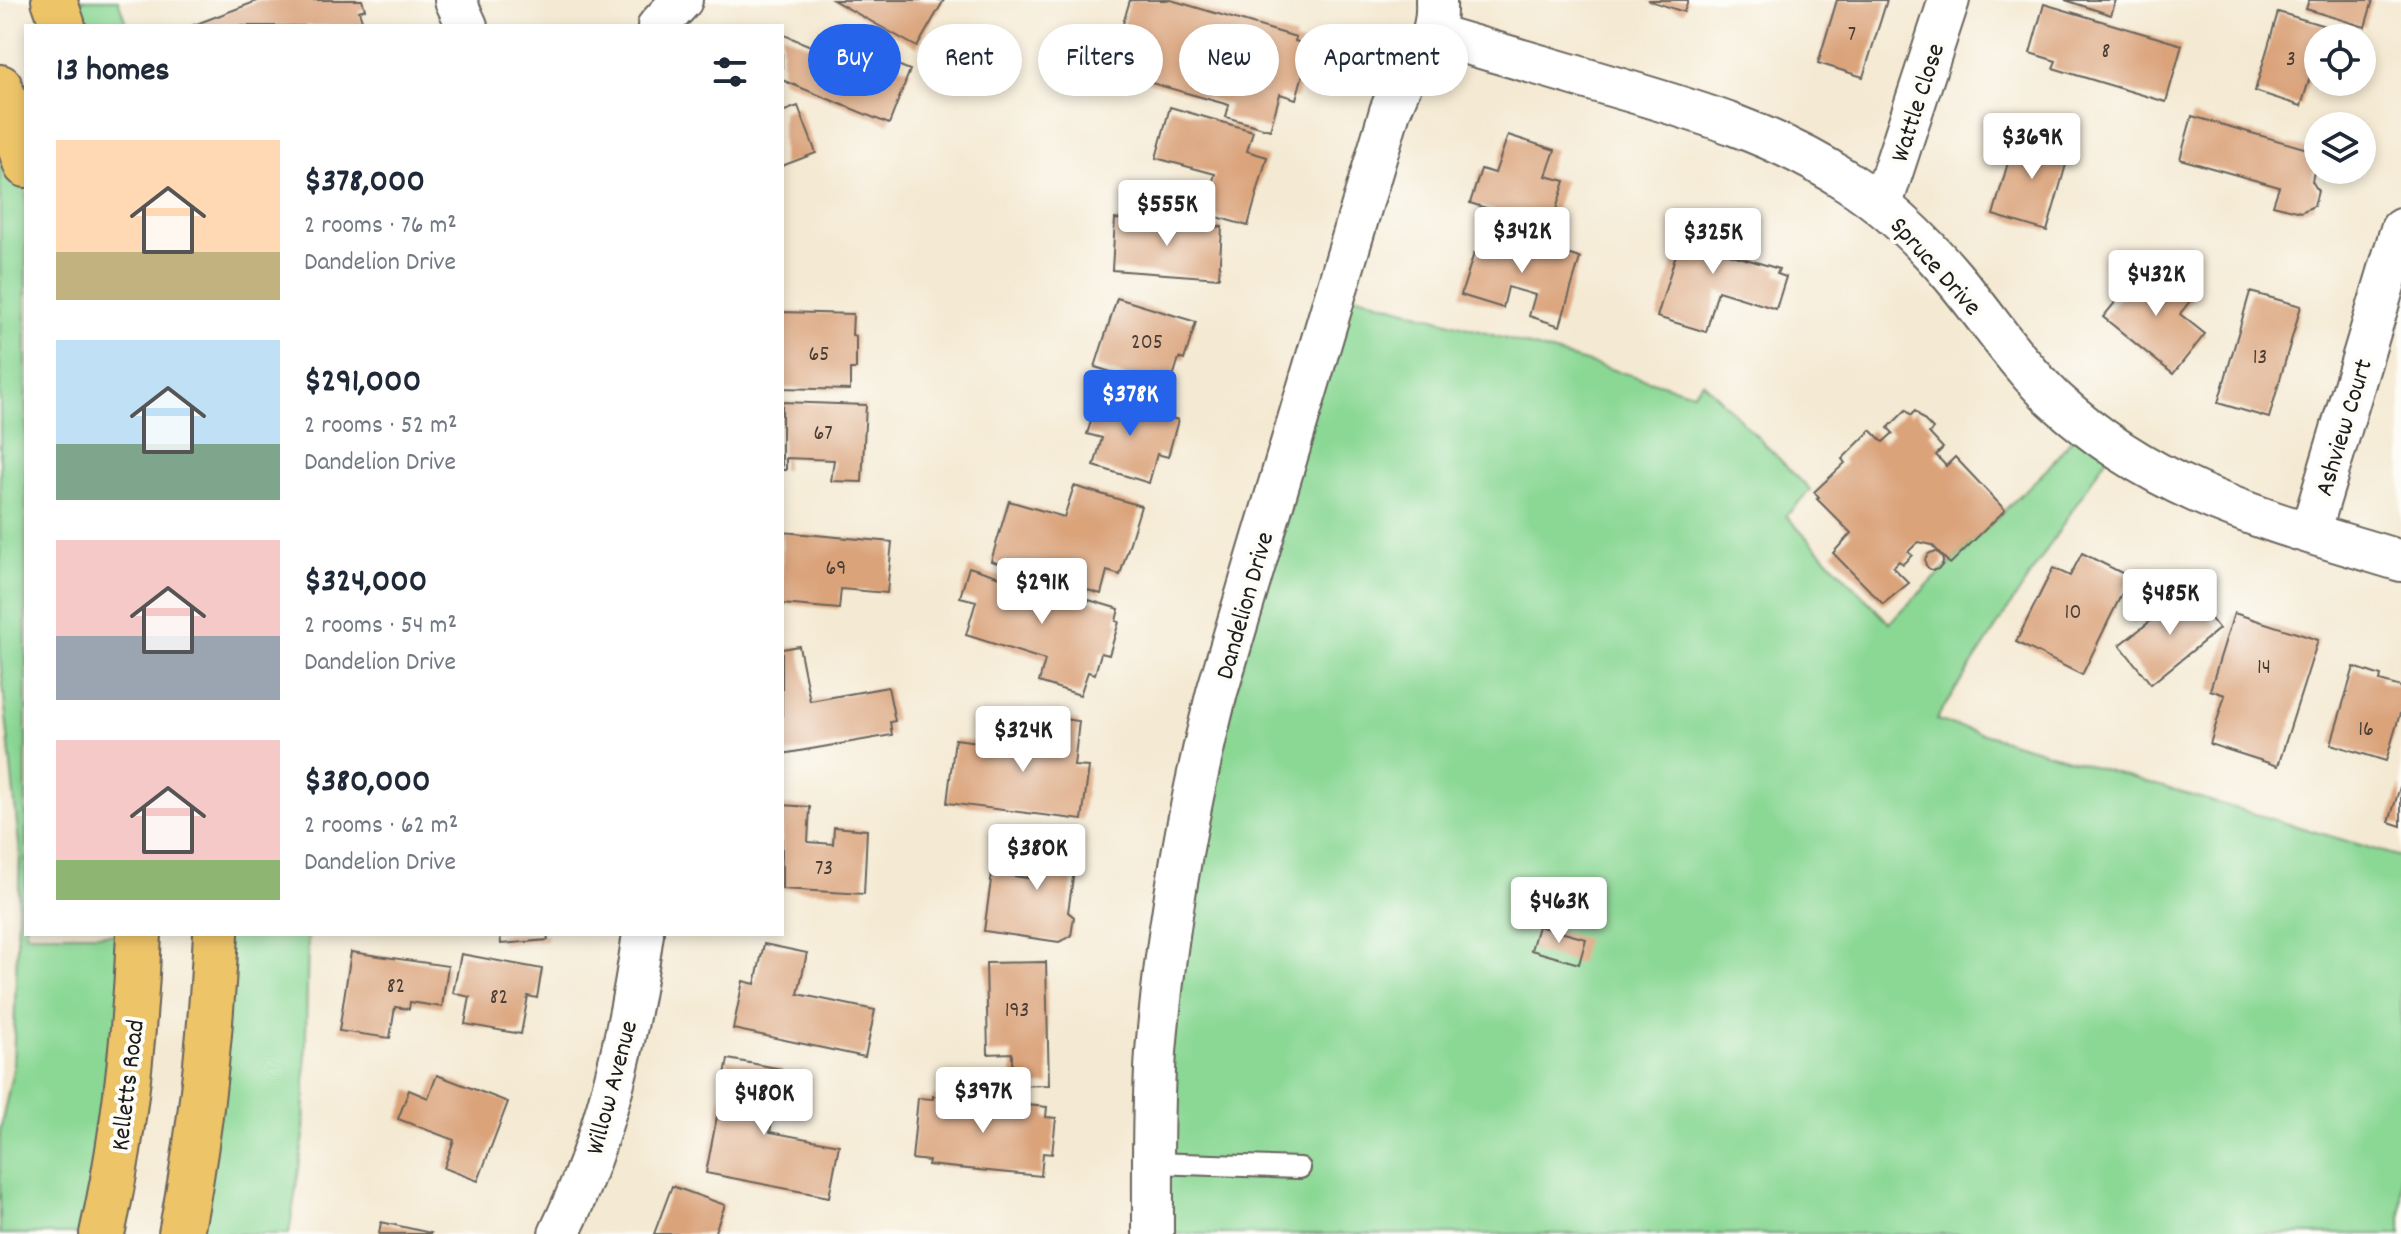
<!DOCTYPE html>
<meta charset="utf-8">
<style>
body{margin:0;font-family:Dekko,sans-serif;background:#f2f2f3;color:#1f2937;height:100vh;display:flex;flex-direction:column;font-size:30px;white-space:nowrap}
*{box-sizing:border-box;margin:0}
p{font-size:26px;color:#747a83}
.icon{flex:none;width:44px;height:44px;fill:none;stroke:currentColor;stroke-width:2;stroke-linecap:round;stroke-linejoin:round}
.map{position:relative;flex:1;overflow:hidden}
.drawer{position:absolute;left:24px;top:24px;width:760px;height:912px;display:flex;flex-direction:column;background:#fff;border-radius:0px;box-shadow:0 4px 12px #0003}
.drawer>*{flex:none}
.hud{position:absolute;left:808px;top:24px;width:760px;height:72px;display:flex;gap:16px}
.buttons{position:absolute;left:2304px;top:24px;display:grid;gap:16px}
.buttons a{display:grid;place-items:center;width:72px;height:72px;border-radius:50%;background:#fff;box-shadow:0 4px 12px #0003;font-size:40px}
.price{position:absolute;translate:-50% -68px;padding:0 18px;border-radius:8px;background:#fff;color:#222;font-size:26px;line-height:52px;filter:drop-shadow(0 2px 4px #0008)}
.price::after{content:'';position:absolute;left:50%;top:48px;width:24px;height:18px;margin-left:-12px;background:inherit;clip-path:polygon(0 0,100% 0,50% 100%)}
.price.selected{background:#2563eb;color:#fff}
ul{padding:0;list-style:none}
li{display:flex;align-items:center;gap:24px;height:200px;padding:0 32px}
li span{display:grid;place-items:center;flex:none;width:224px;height:160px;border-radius:0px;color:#555}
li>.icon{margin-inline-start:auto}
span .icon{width:96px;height:96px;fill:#fffc;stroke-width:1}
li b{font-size:34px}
h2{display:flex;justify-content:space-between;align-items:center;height:96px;padding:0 32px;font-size:34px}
.tag{padding:0 28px;border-radius:36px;background:#fff;box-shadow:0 4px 12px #0003;font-size:28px;line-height:72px}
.tag.selected{background:#2563eb;color:#fff}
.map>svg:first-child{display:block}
.green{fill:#8bd895;stroke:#547a58;stroke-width:2}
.building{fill:#daa37a}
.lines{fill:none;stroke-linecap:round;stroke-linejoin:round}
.service-casing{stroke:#68645c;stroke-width:24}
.minor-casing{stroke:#68645c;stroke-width:44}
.primary-casing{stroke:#68645c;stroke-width:48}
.service{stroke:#fff;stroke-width:20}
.minor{stroke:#fff;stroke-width:40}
.primary{stroke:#eec469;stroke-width:44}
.labels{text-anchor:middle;stroke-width:8;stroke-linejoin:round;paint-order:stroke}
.number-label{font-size:22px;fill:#4c3e34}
.street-label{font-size:26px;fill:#1c1c1c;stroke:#fdfcf7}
</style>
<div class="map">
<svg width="2401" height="1234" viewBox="0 0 2401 1234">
<rect width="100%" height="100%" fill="#fdfcf7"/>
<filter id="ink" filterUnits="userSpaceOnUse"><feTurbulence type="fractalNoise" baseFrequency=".0125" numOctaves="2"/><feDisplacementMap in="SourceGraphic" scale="16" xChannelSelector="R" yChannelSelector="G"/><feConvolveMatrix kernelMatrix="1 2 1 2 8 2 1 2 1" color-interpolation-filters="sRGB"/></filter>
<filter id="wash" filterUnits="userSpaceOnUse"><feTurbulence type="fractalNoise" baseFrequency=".006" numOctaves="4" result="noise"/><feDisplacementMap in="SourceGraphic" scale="32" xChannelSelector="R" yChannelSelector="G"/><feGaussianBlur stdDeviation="1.8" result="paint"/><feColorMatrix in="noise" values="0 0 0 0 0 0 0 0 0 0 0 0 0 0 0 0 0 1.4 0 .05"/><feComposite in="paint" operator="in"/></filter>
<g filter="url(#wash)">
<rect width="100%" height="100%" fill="#f4e9d2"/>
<g class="green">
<polygon points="54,0 118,0 127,26 63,26"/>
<polygon points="0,87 26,165 26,934 139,934 102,1234 0,1234 0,1131 13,1069 20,854 0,657"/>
<polygon points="1337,290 1693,393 1703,382 1810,490 1786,516 1889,623 2047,469 2084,424 2114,446 1936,720 2401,857 2401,1234 1153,1234 1163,977"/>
<polygon points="216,934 308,934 304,1136 289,1234 181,1234"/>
</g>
<g id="blocks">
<g class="building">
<polygon points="260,0 362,0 365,9 359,11 364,26 191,26"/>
<polygon points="833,0 944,0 917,47"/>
<polygon points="1130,0 1171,0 1296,37 1295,41 1311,46 1296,99 1280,94 1270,130 1226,117 1229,105 1109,71"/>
<polygon points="1647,0 1688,0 1684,12"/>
<polygon points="1837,0 1887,0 1863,77 1818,63"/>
<polygon points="2065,0 2116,0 2111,15"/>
<polygon points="2309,0 2373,0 2365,27 2306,9"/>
<polygon points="2044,4 2182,45 2166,102 2053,68 2056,61 2030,53"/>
<polygon points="2278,12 2362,37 2318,38 2318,76 2311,74 2301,106 2255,91"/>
<polygon points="819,33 910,70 889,124 782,80 782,34 813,47"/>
<polygon points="798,106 816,153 782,166 782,112"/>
<polygon points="1170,107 1253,131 1247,151 1267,157 1248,226 1203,213 1215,174 1156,158"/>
<polygon points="2192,116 2318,152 2312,181 2318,191 2314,206 2301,212 2273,205 2279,187 2180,159"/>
<polygon points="2017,131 2071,147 2047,231 1993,215"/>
<polygon points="1508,135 1555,150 1546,176 1565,181 1550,228 1470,203 1481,169 1495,173"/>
<polygon points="1688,214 1734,227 1726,253 1779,269 1777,274 1786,277 1776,309 1718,291 1706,332 1657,317"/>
<polygon points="1115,219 1222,227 1219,278 1112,270"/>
<polygon points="1487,230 1580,258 1560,326 1529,316 1535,295 1508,287 1503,308 1461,295 1474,253 1480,254"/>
<polygon points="2149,261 2193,297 2180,314 2205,334 2173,374 2103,317"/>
<polygon points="2250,292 2301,306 2269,418 2218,403"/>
<polygon points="1117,298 1196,322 1184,360 1179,358 1169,390 1095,367"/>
<polygon points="782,312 853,314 852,335 856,336 856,369 850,369 850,390 782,388"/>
<polygon points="1099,396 1178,420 1168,457 1157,454 1149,483 1094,466 1102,438 1087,434"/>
<polygon points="782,402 866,405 862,482 831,481 834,460 786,458 786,470 782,470"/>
<polygon points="1906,410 1911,415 1915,411 1933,429 1929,433 1943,448 1936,455 1946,466 1955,457 2005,510 1950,564 1932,545 1919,542 1915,545 1908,552 1912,555 1903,564 1899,561 1893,567 1909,583 1883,604 1833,553 1851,533 1817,499 1819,498 1814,492 1845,463 1842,459 1871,430 1883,442 1893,433 1888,428"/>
<polygon points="1074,486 1141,506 1120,575 1107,571 1101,594 991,561 1009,501 1064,517"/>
<polygon points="782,532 892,542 887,593 841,589 839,609 782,604"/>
<circle cx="1934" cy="561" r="9"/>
<polygon points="2082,553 2130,577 2082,675 2016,642 2053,568 2070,576"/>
<polygon points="969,567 1003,578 1005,575 1119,609 1116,621 1119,622 1109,655 1101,653 1095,674 1088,672 1080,695 1039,682 1045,660 966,635 976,601 960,597"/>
<polygon points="2189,591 2219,629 2151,684 2120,645"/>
<polygon points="2234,613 2318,640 2278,766 2210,744 2225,695 2210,690"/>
<polygon points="799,646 810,701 888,687 895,721 890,722 892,735 782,754 782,649"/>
<polygon points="2354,667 2381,676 2380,681 2401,687 2401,710 2386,761 2331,744"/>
<polygon points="1040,716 1079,721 1074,766 1089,767 1082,820 947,803 955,739 1036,750"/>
<polygon points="2400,787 2401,787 2401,826 2389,822"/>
<polygon points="782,805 810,807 808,842 833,844 834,827 867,830 864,894 782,889"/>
<polygon points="1034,830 1079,836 1068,912 1074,917 1071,936 1059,942 984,931 992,873 1028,878"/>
<polygon points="1538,926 1586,939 1579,964 1531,950"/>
<polygon points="500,934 547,934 548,940 501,944"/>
<polygon points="764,944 807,953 798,994 875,1010 865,1057 733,1029 743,981 755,984"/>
<polygon points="351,952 448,966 442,1007 410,1002 409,1009 395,1007 390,1038 339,1031"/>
<polygon points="461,954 542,969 537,998 528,996 521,1034 465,1024 470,997 453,993"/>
<polygon points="1046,962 1049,1085 1012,1086 1012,1053 988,1054 986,963"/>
<polygon points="728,1059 782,1069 770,1132 839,1145 829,1197 706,1173"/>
<polygon points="437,1075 508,1102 478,1181 444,1168 454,1140 398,1119 409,1090 428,1098"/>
<polygon points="933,1096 1047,1107 1046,1117 1056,1118 1052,1154 1043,1153 1041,1176 928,1165 929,1161 912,1159 918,1098 933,1099"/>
<polygon points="672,1186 725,1205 714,1234 654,1234"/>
<polygon points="381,1222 431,1233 430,1234 379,1234"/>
</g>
</g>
</g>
<g filter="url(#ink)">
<use href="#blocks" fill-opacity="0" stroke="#68645c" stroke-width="2"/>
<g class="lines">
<g class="service-casing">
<polyline id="service" points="1153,1163 1300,1168"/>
</g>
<g class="minor-casing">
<g id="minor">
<polyline points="455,0 467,26"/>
<polyline points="658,26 682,0"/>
<path d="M1433,34C1494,52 1556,70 1618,88C1697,111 1778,135 1847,181C1888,207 1923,241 1954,278C1988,318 2016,363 2054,399C2157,495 2271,521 2401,561"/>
<polyline points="1882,204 1949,0"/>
<polyline points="2310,533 2401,229"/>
<path d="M559,1234C605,1139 628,1038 643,934"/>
<path d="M1153,1234C1153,1173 1152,1112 1156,1052C1166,929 1187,811 1217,692L1390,111C1394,102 1398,91 1403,81C1421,50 1438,42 1436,0"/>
</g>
</g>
<g class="primary-casing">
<g id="primary">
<polyline points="54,0 63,26"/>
<polyline points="0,87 26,165"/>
<path d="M102,1234C124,1136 135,1034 139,934"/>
<path d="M181,1234C200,1135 211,1035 216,934"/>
</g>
</g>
<use href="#service" class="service"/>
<use href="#minor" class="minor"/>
<use href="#primary" class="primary"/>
</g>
</g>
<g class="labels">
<g class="number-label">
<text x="1852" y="40">7</text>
<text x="2106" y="57">8</text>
<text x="2291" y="65">3</text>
<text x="1147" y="348">205</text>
<text x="819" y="360">65</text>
<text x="2260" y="363">13</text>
<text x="823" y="439">67</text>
<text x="836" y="574">69</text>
<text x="2073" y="618">10</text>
<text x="2264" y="673">14</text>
<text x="2366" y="735">16</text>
<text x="824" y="874">73</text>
<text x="396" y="992">82</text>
<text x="499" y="1003">82</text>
<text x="1017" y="1016">193</text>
</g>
<g class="street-label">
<text transform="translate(1916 102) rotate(-72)" y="9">Wattle Close</text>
<text transform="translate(1937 265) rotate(48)" y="9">Spruce Drive</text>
<text transform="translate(2342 427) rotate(-73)" y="9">Ashview Court</text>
<text transform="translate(1243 605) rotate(-74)" y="9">Dandelion Drive</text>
<text transform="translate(126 1085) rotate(-83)" y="9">Kelletts Road</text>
<text transform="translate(610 1087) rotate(-75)" y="9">Willow Avenue</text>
</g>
</g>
</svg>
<div class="buttons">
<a><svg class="icon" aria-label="locate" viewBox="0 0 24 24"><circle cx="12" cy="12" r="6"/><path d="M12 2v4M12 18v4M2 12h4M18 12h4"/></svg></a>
<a><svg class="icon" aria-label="layers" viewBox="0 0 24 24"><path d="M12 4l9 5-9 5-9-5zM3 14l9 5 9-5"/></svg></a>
</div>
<b class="price" style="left:2032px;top:181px">$369K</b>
<b class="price" style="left:1167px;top:248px">$555K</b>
<b class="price" style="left:1522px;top:275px">$342K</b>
<b class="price" style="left:1713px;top:276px">$325K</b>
<b class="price" style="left:2156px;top:318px">$432K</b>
<b class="price selected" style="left:1130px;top:438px">$378K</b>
<b class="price" style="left:1042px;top:626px">$291K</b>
<b class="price" style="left:2170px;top:637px">$485K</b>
<b class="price" style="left:1023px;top:774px">$324K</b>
<b class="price" style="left:1037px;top:892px">$380K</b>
<b class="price" style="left:1559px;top:945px">$463K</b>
<b class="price" style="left:983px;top:1135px">$397K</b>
<b class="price" style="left:764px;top:1137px">$480K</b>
<div class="hud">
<a class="tag selected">Buy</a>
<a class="tag">Rent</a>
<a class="tag">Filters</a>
<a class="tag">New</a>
<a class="tag">Apartment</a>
</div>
<section class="drawer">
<h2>13 homes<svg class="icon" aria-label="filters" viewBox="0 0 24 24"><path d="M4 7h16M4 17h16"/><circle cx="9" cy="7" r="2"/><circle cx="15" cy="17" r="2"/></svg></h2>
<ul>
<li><span style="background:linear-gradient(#ffd9b3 70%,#c2b280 0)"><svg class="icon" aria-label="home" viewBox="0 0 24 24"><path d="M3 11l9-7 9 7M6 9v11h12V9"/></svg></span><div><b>$378,000</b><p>2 rooms · 76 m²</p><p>Dandelion Drive</p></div></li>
<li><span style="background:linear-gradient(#bfe0f5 65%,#7fa58c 0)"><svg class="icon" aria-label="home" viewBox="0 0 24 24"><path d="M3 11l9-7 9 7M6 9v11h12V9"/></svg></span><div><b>$291,000</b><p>2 rooms · 52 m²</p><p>Dandelion Drive</p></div></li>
<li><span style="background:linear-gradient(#f6c9c9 60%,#9aa5b1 0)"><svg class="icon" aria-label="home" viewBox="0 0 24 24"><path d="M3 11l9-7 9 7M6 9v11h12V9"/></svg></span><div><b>$324,000</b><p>2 rooms · 54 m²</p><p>Dandelion Drive</p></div></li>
<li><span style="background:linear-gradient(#f6c9c9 75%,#8fb573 0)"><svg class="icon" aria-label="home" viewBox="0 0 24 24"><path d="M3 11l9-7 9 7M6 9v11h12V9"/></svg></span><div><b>$380,000</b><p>2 rooms · 62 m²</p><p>Dandelion Drive</p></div></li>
</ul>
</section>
</div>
